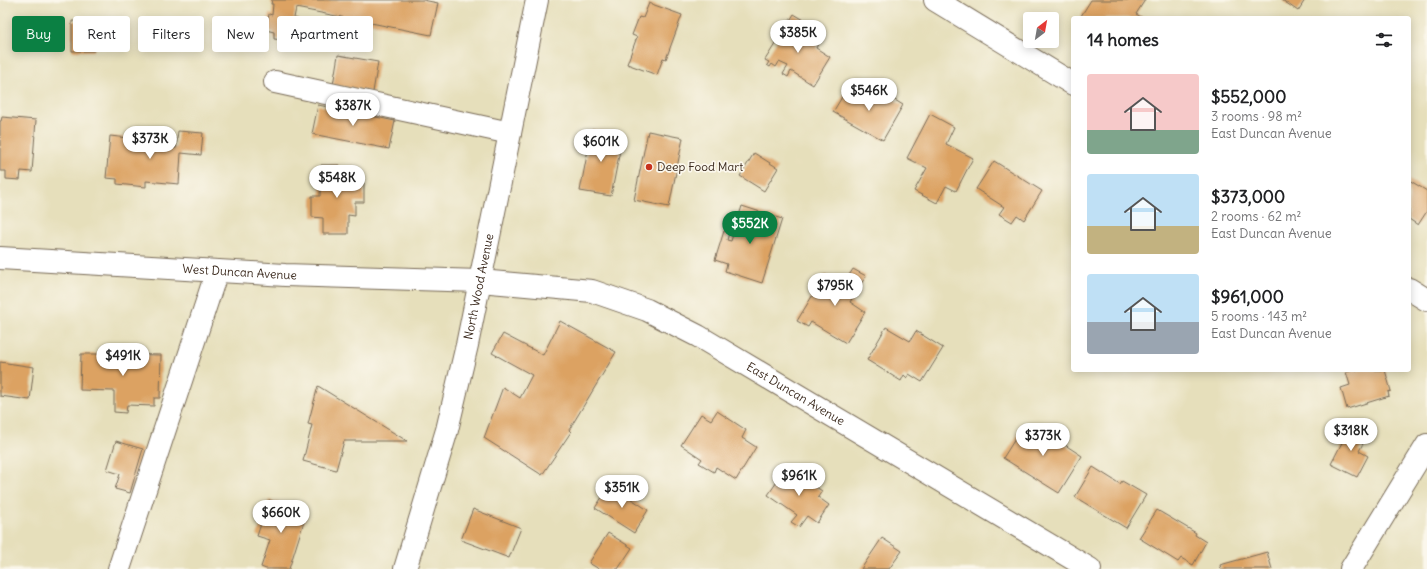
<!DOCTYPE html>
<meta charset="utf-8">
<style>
body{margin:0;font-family:Delius,sans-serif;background:#f6f6f6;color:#202124;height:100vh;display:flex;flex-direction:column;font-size:15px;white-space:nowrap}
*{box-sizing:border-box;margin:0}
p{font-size:13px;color:#757577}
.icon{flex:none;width:22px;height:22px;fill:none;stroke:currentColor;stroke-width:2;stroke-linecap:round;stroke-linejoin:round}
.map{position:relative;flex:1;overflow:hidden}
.side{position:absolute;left:1071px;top:16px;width:340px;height:356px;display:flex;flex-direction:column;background:#fff;border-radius:4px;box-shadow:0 2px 10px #0003}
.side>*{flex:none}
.banner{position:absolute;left:12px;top:16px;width:380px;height:36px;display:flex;gap:8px}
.needle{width:26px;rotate:31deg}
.tools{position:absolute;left:1023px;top:12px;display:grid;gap:8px}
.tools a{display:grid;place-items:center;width:36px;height:36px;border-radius:4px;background:#fff;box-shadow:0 2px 10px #0003;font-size:20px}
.price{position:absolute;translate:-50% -34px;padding:0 9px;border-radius:14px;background:#fff;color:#222;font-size:13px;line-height:26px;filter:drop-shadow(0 1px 2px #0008)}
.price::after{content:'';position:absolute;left:50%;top:24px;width:12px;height:9px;margin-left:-6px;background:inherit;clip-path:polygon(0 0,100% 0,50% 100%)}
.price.on{background:#0b8043;color:#fff}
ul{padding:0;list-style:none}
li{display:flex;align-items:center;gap:12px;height:100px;padding:0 16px}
li span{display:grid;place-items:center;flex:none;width:112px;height:80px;border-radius:4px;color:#555}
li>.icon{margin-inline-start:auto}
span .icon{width:48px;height:48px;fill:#fffc;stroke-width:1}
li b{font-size:17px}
h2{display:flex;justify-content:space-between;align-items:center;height:48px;padding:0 16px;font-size:17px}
.chip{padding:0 14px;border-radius:4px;background:#fff;box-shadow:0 2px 10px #0003;font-size:14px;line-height:36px}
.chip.on{background:#0b8043;color:#fff}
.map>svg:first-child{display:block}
.building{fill:#dca262}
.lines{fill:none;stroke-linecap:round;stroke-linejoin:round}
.minor-casing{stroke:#776955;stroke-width:24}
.major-casing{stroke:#776955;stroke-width:24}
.minor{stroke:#fff;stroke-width:22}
.major{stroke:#fff;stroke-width:22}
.poi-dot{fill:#c8321e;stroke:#fbf7ec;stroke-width:1.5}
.labels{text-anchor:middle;stroke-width:3.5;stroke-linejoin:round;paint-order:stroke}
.poi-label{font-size:12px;fill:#3b2a1e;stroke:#fbf7ec;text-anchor:start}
.street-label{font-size:12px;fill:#3b2a1e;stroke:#fbf7ec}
</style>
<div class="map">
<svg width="1427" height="569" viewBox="0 0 1427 569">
<rect width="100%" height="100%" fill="#fbf7ec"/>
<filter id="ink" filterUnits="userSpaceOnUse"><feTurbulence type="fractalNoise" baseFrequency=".025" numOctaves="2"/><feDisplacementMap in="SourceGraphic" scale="8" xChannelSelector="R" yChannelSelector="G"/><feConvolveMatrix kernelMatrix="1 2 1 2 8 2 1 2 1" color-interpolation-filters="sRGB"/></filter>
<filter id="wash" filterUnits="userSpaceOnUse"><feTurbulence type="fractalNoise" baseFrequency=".012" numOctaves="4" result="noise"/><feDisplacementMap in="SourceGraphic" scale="16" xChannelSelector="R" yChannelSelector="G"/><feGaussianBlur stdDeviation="0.9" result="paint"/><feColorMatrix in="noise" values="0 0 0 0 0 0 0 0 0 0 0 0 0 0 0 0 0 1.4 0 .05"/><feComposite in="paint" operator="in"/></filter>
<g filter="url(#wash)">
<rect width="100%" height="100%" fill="#e6dfbb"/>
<g id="blocks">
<g class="building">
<polygon points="272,0 423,0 438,3 431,35 296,8 294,18 298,19 293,41 274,39 274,32 266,30 269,14 272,15 273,4 271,4"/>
<polygon points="1091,0 1145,0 1136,14 1143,18 1084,18 1081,16"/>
<polygon points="1282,0 1305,0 1298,11"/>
<polygon points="649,3 682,15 666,59 663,58 657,75 627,64 637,37 632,35 639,17 643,18"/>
<polygon points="794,14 804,20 794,36 808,44 811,40 818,44 816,48 830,57 813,85 791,71 788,77 783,74 788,66 779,62 776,67 772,64 770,67 767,65 769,62 765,60"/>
<polygon points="72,21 95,21 94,51 72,51"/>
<polygon points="338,55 378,62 373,92 333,85"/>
<polygon points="848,87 858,93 859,90 880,103 885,94 903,105 883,140 833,112"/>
<polygon points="318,105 395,121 389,149 312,134"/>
<polygon points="930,114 954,127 946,144 973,158 956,191 946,186 937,203 914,191 927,168 907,158"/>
<polygon points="2,117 36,120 32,172 21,171 20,180 6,179 6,171 0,171 0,121 1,121"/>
<polygon points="592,129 623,135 611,196 580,191"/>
<polygon points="178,131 203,133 201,155 181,153 179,184 146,181 146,187 117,184 117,179 106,178 110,136 128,138 127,144 176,148"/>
<polygon points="648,131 683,138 669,207 634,200"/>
<polygon points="754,153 778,168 764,191 740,176"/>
<polygon points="994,161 1042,191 1024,220 1017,215 1012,222 999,214 1004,207 976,189"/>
<polygon points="321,165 339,165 339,172 356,173 355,183 364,183 364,202 355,202 355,216 348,215 348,234 323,234 323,218 312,217 312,196 320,196"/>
<polygon points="1409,180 1427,191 1427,211 1418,225 1409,219"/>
<polygon points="742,206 782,219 762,283 725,271 727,264 715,260 724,231 729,233 727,240 731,241"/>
<polygon points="853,269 866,276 850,302 865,312 846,343 811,322 808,327 797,321 825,275 843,285"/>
<polygon points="560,321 616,352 569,430 571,432 542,475 484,438 503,387 520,398 532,375 492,353 503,334 543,355"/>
<polygon points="886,327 910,341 916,331 943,348 922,382 909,374 907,378 904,375 901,381 867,360"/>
<polygon points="100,350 111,350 111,354 161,355 160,398 154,398 154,406 127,405 126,413 114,412 114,391 80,390 81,354 100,354"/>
<polygon points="0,362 34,367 30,400 0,396"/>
<polygon points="1353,370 1385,370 1391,391 1388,392 1389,396 1347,409 1341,388 1350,385 1346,372"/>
<polygon points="318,386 407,441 344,441 336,470 303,461 312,425 308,424"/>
<polygon points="717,411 746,430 742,438 756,447 736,480 716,467 714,472 699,463 702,459 681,445 701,414 711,420"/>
<polygon points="1043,424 1059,434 1056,439 1082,456 1059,493 1003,458 1022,428 1036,436"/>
<polygon points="1351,425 1368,434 1359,451 1368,456 1357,477 1331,464"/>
<polygon points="116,441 143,449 130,493 115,489 120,474 107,470"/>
<polygon points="787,467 822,491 818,497 829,505 817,523 807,516 799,527 791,522 797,515 768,495"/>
<polygon points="1093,467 1120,484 1122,481 1146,495 1126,528 1075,497"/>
<polygon points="610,485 648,510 634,533 595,508"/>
<polygon points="269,500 307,512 289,569 266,569 261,567 270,540 257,536"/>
<polygon points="473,509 521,528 509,558 461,540"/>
<polygon points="1157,510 1196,533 1195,535 1206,542 1193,565 1181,558 1178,562 1139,538"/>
<polygon points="608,533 632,548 618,569 599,569 589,563"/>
<polygon points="882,538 902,551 889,569 861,569"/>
<polygon points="1267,552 1272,569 1221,569 1220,565"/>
</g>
</g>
</g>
<g filter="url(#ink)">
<use href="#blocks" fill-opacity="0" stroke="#776955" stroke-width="1"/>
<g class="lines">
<g class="minor-casing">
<g id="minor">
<polyline points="935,0 1073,84"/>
<polyline points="275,82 510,133"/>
<path id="s1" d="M0,258L285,275L480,281L592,291L647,310L698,336L1090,569"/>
<polyline points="1409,289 1427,300"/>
<polyline points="119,569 217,271"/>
<polyline points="1351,569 1427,445"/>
</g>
</g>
<g class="major-casing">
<g id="major">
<path id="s2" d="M405,569L447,430L467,345L537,0"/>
</g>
</g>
<use href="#minor" class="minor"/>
<use href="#major" class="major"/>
</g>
</g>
<circle class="poi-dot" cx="649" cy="167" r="4"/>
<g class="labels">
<g class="poi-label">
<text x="657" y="171">Deep Food Mart</text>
</g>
<g class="street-label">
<text dy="4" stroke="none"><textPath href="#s1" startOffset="240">West Duncan Avenue</textPath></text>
<text dy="4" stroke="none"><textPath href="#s2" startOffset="292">North Wood Avenue</textPath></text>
<text dy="4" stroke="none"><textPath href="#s1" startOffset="822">East Duncan Avenue</textPath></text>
</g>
</g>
</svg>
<div class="tools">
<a><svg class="needle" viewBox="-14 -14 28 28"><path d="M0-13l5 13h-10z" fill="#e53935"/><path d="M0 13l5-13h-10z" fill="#757577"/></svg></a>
</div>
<b class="price" style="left:798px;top:54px">$385K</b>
<b class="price" style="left:869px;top:112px">$546K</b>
<b class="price" style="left:353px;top:127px">$387K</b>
<b class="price" style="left:150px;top:160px">$373K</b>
<b class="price" style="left:601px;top:163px">$601K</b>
<b class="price" style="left:337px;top:199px">$548K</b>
<b class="price on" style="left:750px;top:245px">$552K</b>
<b class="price" style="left:835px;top:307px">$795K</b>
<b class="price" style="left:123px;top:377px">$491K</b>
<b class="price" style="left:1351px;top:452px">$318K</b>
<b class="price" style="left:1043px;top:457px">$373K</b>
<b class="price" style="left:799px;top:497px">$961K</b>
<b class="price" style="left:622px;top:509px">$351K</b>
<b class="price" style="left:281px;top:534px">$660K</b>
<div class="banner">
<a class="chip on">Buy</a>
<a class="chip">Rent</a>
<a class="chip">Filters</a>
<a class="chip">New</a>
<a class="chip">Apartment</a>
</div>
<section class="side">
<h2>14 homes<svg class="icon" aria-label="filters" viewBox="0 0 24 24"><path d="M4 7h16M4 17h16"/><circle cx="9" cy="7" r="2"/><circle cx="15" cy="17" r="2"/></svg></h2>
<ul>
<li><span style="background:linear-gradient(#f6c9c9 70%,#7fa58c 0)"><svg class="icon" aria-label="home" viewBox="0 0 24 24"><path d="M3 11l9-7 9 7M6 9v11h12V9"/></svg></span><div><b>$552,000</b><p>3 rooms · 98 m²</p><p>East Duncan Avenue</p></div></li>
<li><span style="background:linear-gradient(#bfe0f5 65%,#c2b280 0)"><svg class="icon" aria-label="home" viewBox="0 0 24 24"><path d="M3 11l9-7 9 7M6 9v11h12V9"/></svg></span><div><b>$373,000</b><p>2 rooms · 62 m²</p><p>East Duncan Avenue</p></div></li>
<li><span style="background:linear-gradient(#bfe0f5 60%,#9aa5b1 0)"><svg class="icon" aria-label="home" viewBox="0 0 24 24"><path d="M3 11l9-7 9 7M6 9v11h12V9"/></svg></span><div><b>$961,000</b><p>5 rooms · 143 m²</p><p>East Duncan Avenue</p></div></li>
</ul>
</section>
</div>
